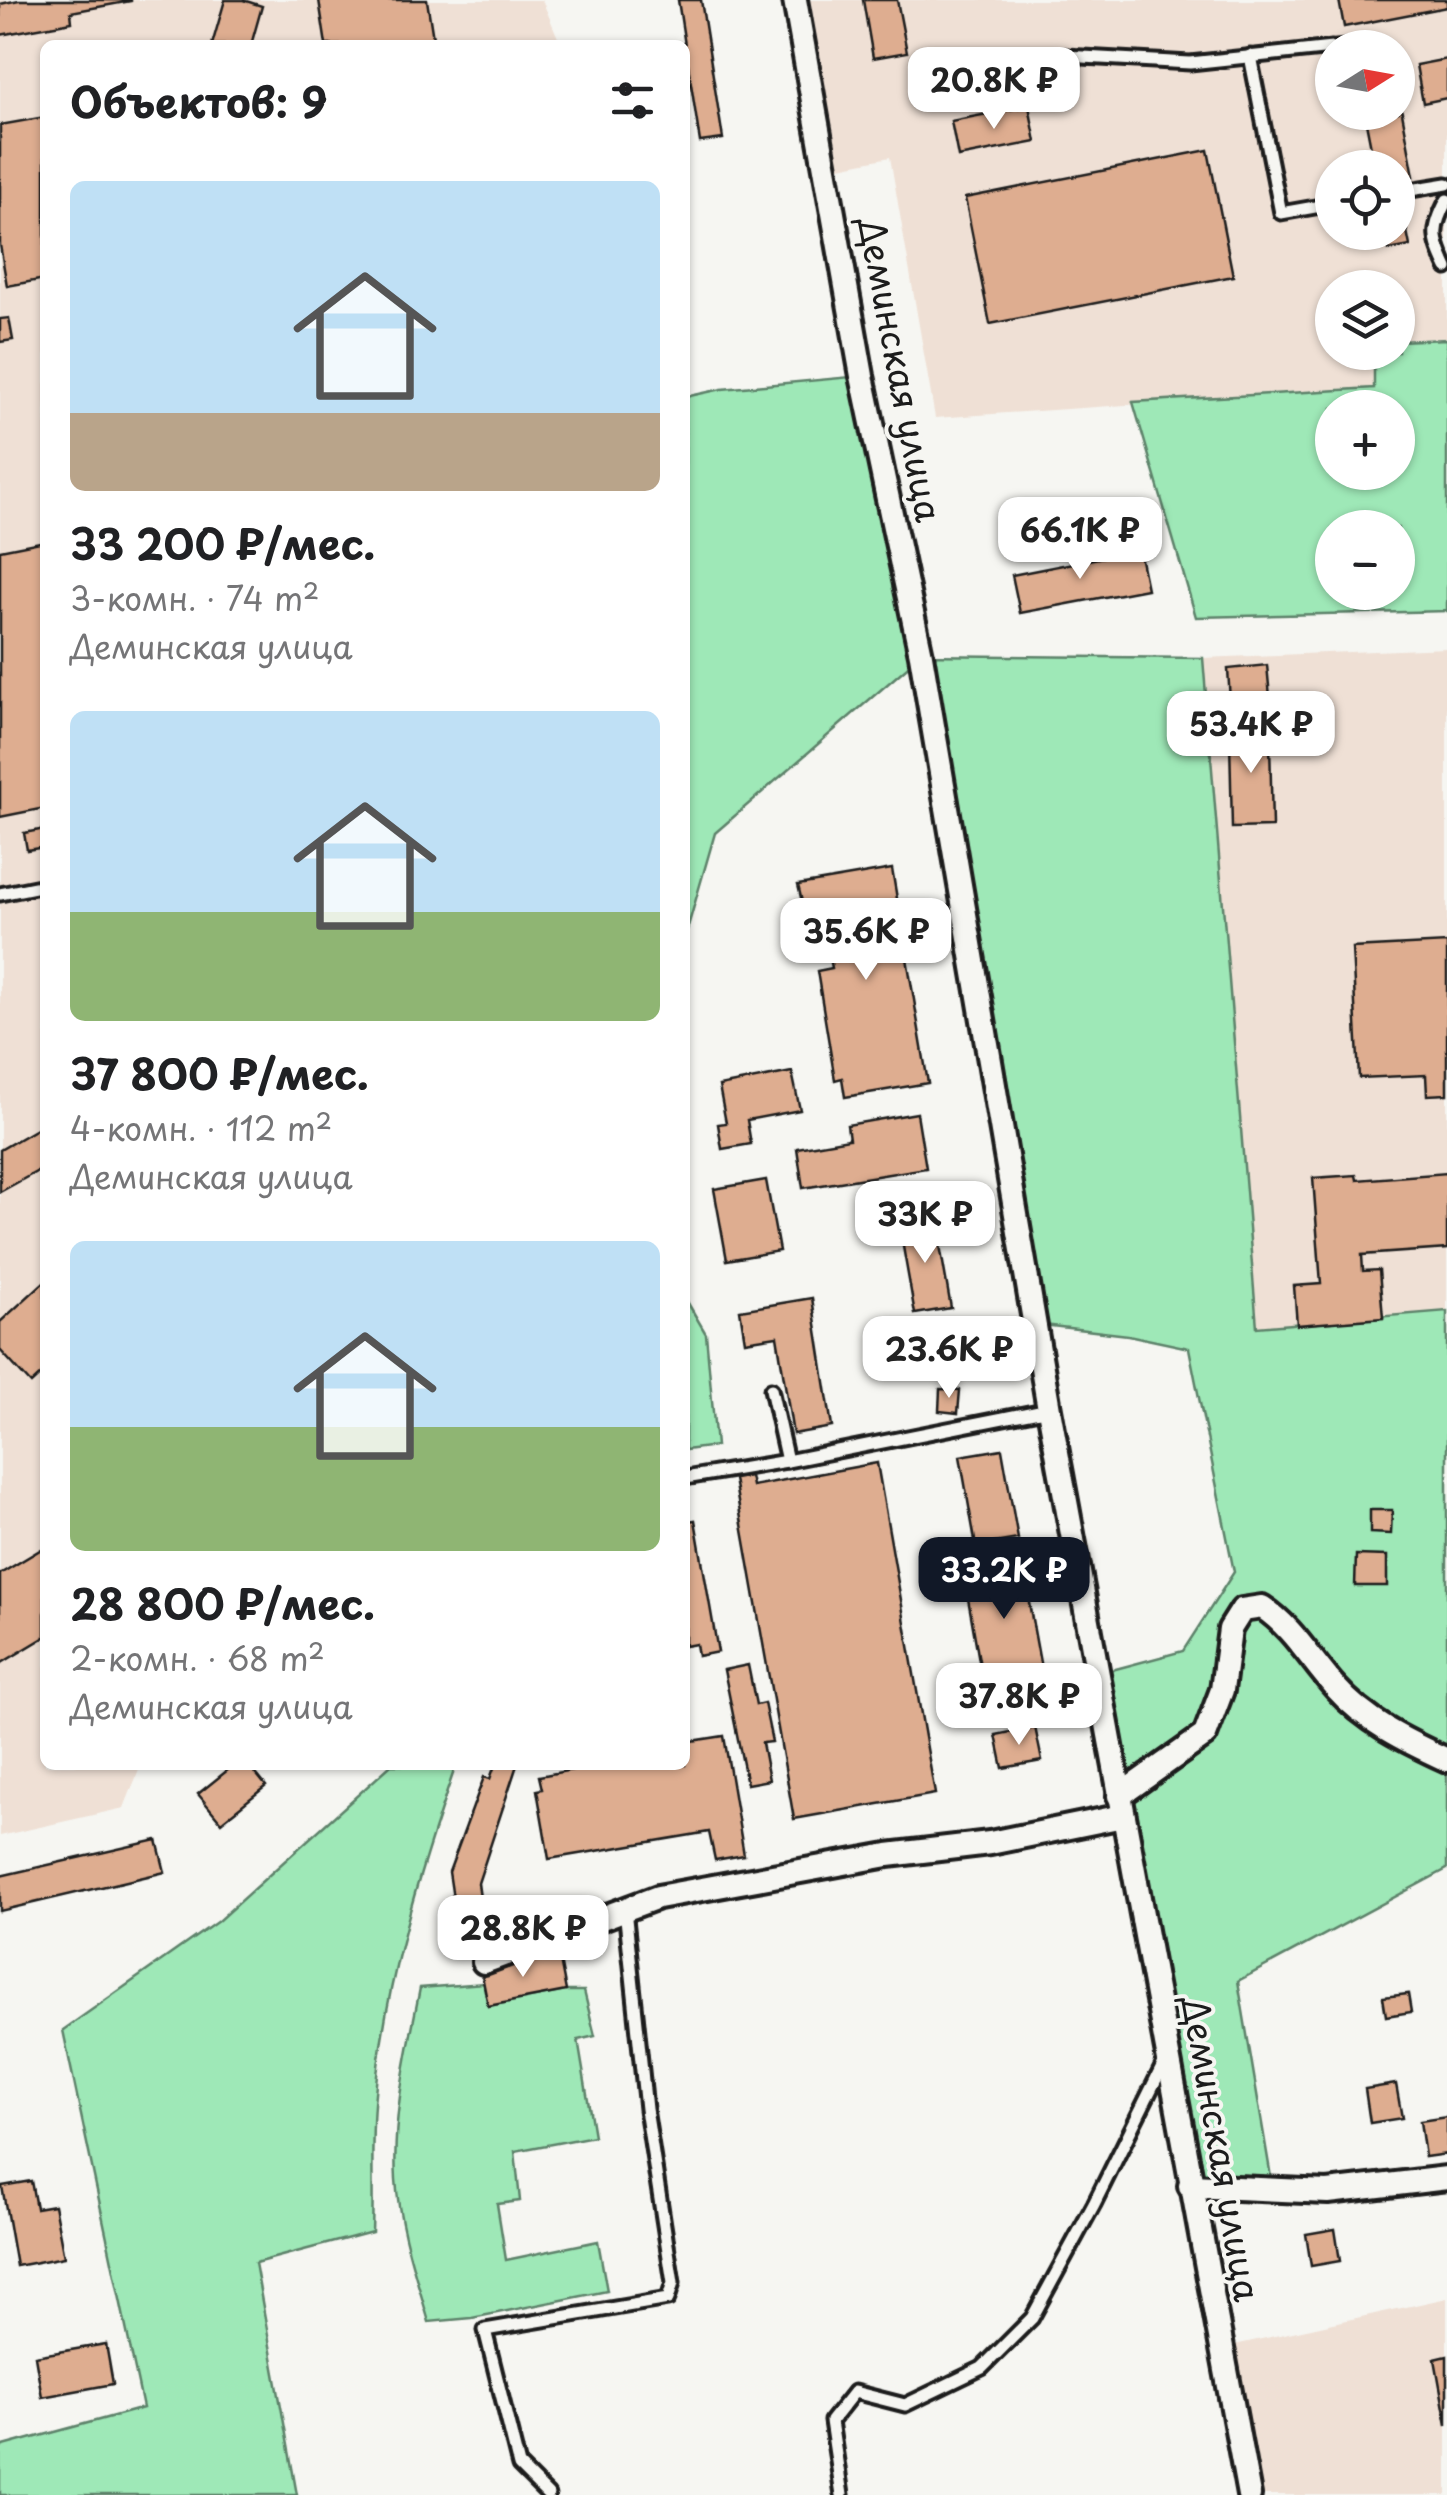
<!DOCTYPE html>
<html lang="ru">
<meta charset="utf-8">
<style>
body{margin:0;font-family:"Playpen Sans",sans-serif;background:#f6f6f6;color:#202124;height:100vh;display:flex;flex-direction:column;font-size:38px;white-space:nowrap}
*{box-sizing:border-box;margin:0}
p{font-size:32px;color:#757577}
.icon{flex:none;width:55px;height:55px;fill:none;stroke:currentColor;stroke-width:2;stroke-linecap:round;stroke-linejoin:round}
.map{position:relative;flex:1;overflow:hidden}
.side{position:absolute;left:40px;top:40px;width:650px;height:1730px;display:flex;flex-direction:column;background:#fff;border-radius:15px;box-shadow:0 2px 8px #0004}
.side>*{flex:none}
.needle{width:65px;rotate:79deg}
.buttons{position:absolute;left:1315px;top:30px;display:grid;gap:20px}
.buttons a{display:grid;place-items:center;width:100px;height:100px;border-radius:50%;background:#fff;box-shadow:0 2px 8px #0004;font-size:50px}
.price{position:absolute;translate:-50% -85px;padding:0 22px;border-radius:20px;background:#fff;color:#222;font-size:32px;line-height:65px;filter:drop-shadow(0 2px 5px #0008)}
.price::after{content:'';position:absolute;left:50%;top:60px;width:30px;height:22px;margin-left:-15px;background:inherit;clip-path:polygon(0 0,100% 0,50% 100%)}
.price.on{background:#111827;color:#fff}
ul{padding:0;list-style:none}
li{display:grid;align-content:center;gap:20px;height:530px;padding:0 30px}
li span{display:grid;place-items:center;height:310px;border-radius:15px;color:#555}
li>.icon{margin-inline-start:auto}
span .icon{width:180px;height:180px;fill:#fffc;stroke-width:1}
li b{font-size:42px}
h2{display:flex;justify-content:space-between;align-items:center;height:120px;padding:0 30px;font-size:42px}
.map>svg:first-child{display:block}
.built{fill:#efe0d5;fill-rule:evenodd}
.green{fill:#9ee8b7;stroke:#5d826a;stroke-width:2.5;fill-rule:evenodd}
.building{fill:#dead90;stroke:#1c1c1c;stroke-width:2.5}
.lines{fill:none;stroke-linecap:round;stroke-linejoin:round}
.lane-casing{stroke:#1c1c1c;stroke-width:19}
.street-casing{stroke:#1c1c1c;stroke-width:30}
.lane{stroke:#f6f6f2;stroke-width:11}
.street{stroke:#f6f6f2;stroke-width:22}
.labels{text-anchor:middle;stroke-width:8;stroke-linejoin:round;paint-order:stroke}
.street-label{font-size:35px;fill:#1c1c1c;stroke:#f6f6f2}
</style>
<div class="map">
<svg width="1447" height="2495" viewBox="0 0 1447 2495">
<rect width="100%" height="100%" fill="#f6f6f2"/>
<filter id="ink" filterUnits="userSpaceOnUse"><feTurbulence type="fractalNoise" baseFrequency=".01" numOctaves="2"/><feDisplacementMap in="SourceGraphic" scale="20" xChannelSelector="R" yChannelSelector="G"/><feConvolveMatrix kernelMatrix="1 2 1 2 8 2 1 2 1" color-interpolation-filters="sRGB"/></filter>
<g filter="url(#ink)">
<g class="built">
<polygon points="0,0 542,0 561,45 45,45 45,1765 141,1765 124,1808 0,1836"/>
<path d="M795,0H1447V339L1398,341V288H1332V352L1374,353L1375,388L935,418L890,157L825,170ZM1332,48H1398V112H1332ZM1332,168H1398V232H1332Z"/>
<polygon points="1447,648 1447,1311 1257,1328 1203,658"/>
<polygon points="1447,2298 1447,2495 1249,2495 1221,2348"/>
</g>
<g class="green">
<path d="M1447,339V611L1196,617L1133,402L1374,388V353L1398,352V341ZM1332,408H1398V472H1332ZM1332,528H1398V592H1332Z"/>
<polygon points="862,376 921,655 1203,658 1257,1327 1447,1311 1447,1869 1238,1981 1273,2189 1190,2186 1097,1674 1183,1651 1234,1572 1189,1348 1128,1335 1035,1324 920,656 715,833 685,937 685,397 722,389"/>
<polygon points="685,1298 706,1334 716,1446 685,1450"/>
<path d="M391,1765H456C419,1872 386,1980 375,2093C370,2139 374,2186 372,2232L255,2263L297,2495H0V2447L143,2408L63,2030L218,1921Z"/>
<path d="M484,1983L489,2006L566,1991H584L595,2036L578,2040L594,2136L515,2151L520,2201L497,2204L506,2260L598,2241L607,2291L472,2318L429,2322C416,2276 399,2228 396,2179C392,2114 408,2051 420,1988Z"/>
</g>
<g class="building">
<polygon points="19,0 131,0 131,1 71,12 72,22 0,35 0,4"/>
<polygon points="225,0 243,0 262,6 251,45 212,45"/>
<polygon points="319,0 427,0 434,45 326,45"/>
<polygon points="678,0 701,0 723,139 700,142"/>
<polygon points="863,0 897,0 907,52 873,58"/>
<polygon points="1339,0 1447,0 1447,7 1344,27"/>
<polygon points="542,39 543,45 505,45"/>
<polygon points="1447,59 1447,98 1423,103 1416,65"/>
<polygon points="1398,91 1414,176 1398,180 1398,168 1375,168 1364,112 1398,112"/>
<polygon points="1029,106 1036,142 958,157 951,121"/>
<polygon points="45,117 45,279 7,286 0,245 0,125"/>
<polygon points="1208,150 1233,276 990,324 965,198"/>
<polygon points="1402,206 1410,246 1389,250 1386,232 1398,232 1398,207"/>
<polygon points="9,318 13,340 0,342 0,319"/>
<polygon points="45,541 45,808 0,817 0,550"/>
<polygon points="1139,550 1147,589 1020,613 1012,575"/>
<polygon points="1267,665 1270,697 1230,701 1228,669"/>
<polygon points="1269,722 1269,734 1274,734 1274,742 1270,742 1272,827 1232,828 1230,740 1234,740 1234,723"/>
<polygon points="45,829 45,847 27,850 24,833"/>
<polygon points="892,869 928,1083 845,1097 842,1078 835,1080 817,971 832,968 826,937 811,940 798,885"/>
<polygon points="1447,943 1447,1094 1427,1095 1426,1075 1359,1078 1352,948"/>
<polygon points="792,1072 800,1110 747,1120 751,1144 722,1149 718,1124 726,1123 719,1086"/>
<polygon points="917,1113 926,1168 803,1188 797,1148 849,1139 847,1125"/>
<polygon points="38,1128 45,1141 45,1167 0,1192 0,1150"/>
<polygon points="1447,1173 1447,1249 1362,1255 1363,1271 1379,1270 1383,1318 1297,1325 1294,1286 1321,1284 1313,1178 1356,1175 1357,1180"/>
<polygon points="766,1180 779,1251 727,1260 714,1189"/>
<polygon points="935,1217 951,1308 915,1314 899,1224"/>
<polygon points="45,1281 45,1371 31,1384 0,1350 0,1322"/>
<polygon points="812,1298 832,1427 793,1434 777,1336 745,1341 740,1310"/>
<polygon points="940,1389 960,1390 958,1413 939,1411"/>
<polygon points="1002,1449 1018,1539 976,1546 960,1456"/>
<polygon points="877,1463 935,1794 794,1819 734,1479 750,1476 752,1486"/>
<polygon points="685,1503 688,1521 695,1520 718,1652 698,1656 696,1644 685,1646"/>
<polygon points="1370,1510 1392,1510 1391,1534 1370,1533"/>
<polygon points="45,1547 45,1637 0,1664 0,1574"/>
<polygon points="1029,1547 1035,1580 1025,1581 1045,1690 986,1700 961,1559"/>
<polygon points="1356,1555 1387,1556 1387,1586 1355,1586"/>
<polygon points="748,1665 756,1705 764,1703 772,1742 762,1743 769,1780 747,1784 724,1670"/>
<polygon points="1035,1727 1042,1761 1003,1768 996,1735"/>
<polygon points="724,1736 744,1855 715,1860 709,1832 549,1859 537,1790 542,1789 539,1776 600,1765 685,1765 685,1742"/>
<polygon points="234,1765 249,1765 266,1786 221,1822 198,1794"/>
<polygon points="495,1765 517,1765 478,1883 480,1898 454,1905 449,1872 484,1777 490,1779"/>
<polygon points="157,1840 165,1872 0,1911 0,1876"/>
<polygon points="559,1955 566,1991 488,2006 481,1970"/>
<polygon points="1408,1994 1411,2012 1386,2016 1383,1997"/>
<polygon points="1396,2084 1402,2118 1370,2123 1365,2089"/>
<polygon points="1447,2117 1447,2154 1425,2157 1420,2121"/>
<polygon points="31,2181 36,2208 54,2205 64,2257 16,2266 2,2186"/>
<polygon points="1335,2229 1340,2261 1311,2266 1306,2234"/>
<polygon points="106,2344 113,2384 42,2397 35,2356"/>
<polygon points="1447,2356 1447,2425 1435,2359"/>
</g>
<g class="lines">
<g class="lane-casing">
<g id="lane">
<polyline points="1336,48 1373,45"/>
<polyline points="1047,55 1190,63 1332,48"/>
<polyline points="1250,56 1281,213 1332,204"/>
<polyline points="1398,192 1447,184"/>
<path d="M1447,200C1431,230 1433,238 1447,268"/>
<polyline points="0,894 45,885"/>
<polyline points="771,1389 787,1461 1049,1409"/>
<polyline points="685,1478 787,1461"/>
<polyline points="548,2495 519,2466 485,2330 668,2299 673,2283 646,2109 625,1909"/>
<polyline points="842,2495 831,2421 854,2392 905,2405 982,2368 1032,2318 1094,2204 1165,2061"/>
</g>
</g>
<g class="street-casing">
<g id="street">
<polyline points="795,0 862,376 921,655 1049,1409 1249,2495"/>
<path d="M1119,1796L1205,1735L1222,1690L1230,1629L1242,1610L1262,1607C1293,1627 1311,1661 1336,1688C1366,1722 1406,1741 1447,1760"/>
<polyline points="484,1962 658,1897 888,1855 990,1843 1123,1816"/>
<polyline points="1190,2186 1328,2192 1447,2178"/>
</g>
</g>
<use href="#lane" class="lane"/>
<use href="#street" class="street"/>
</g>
</g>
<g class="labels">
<g class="street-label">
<text transform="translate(899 370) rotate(79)" y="12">Деминская улица</text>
<text transform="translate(1220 2149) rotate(80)" y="12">Деминская улица</text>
</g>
</g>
</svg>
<div class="buttons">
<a><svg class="needle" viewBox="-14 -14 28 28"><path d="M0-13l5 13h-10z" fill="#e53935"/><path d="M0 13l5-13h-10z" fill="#757577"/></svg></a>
<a><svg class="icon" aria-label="locate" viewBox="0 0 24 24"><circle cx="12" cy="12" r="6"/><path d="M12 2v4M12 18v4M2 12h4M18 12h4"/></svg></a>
<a><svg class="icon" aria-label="layers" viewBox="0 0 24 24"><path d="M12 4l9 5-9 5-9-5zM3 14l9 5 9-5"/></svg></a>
<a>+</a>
<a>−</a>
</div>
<b class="price" style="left:994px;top:132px">20.8K ₽</b>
<b class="price" style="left:1080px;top:582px">66.1K ₽</b>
<b class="price" style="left:1251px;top:776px">53.4K ₽</b>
<b class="price" style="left:866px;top:983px">35.6K ₽</b>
<b class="price" style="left:925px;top:1266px">33K ₽</b>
<b class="price" style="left:949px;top:1401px">23.6K ₽</b>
<b class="price on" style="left:1004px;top:1622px">33.2K ₽</b>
<b class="price" style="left:1019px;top:1748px">37.8K ₽</b>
<b class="price" style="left:523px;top:1980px">28.8K ₽</b>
<section class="side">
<h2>Объектов: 9<svg class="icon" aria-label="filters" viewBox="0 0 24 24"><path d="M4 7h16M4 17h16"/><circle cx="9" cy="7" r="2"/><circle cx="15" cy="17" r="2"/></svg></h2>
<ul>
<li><span style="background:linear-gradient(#bfe0f5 75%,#b9a48a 0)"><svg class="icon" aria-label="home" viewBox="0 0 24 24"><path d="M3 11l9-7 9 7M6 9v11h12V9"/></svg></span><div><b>33 200 ₽/мес.</b><p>3-комн. · 74 m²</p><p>Деминская улица</p></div></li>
<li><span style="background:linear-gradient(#bfe0f5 65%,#8fb573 0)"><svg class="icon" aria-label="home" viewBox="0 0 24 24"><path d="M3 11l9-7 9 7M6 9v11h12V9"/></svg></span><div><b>37 800 ₽/мес.</b><p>4-комн. · 112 m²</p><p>Деминская улица</p></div></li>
<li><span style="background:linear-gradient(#bfe0f5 60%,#8fb573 0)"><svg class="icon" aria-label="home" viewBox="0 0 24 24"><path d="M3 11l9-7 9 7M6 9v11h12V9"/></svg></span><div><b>28 800 ₽/мес.</b><p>2-комн. · 68 m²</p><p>Деминская улица</p></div></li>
</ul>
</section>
</div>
